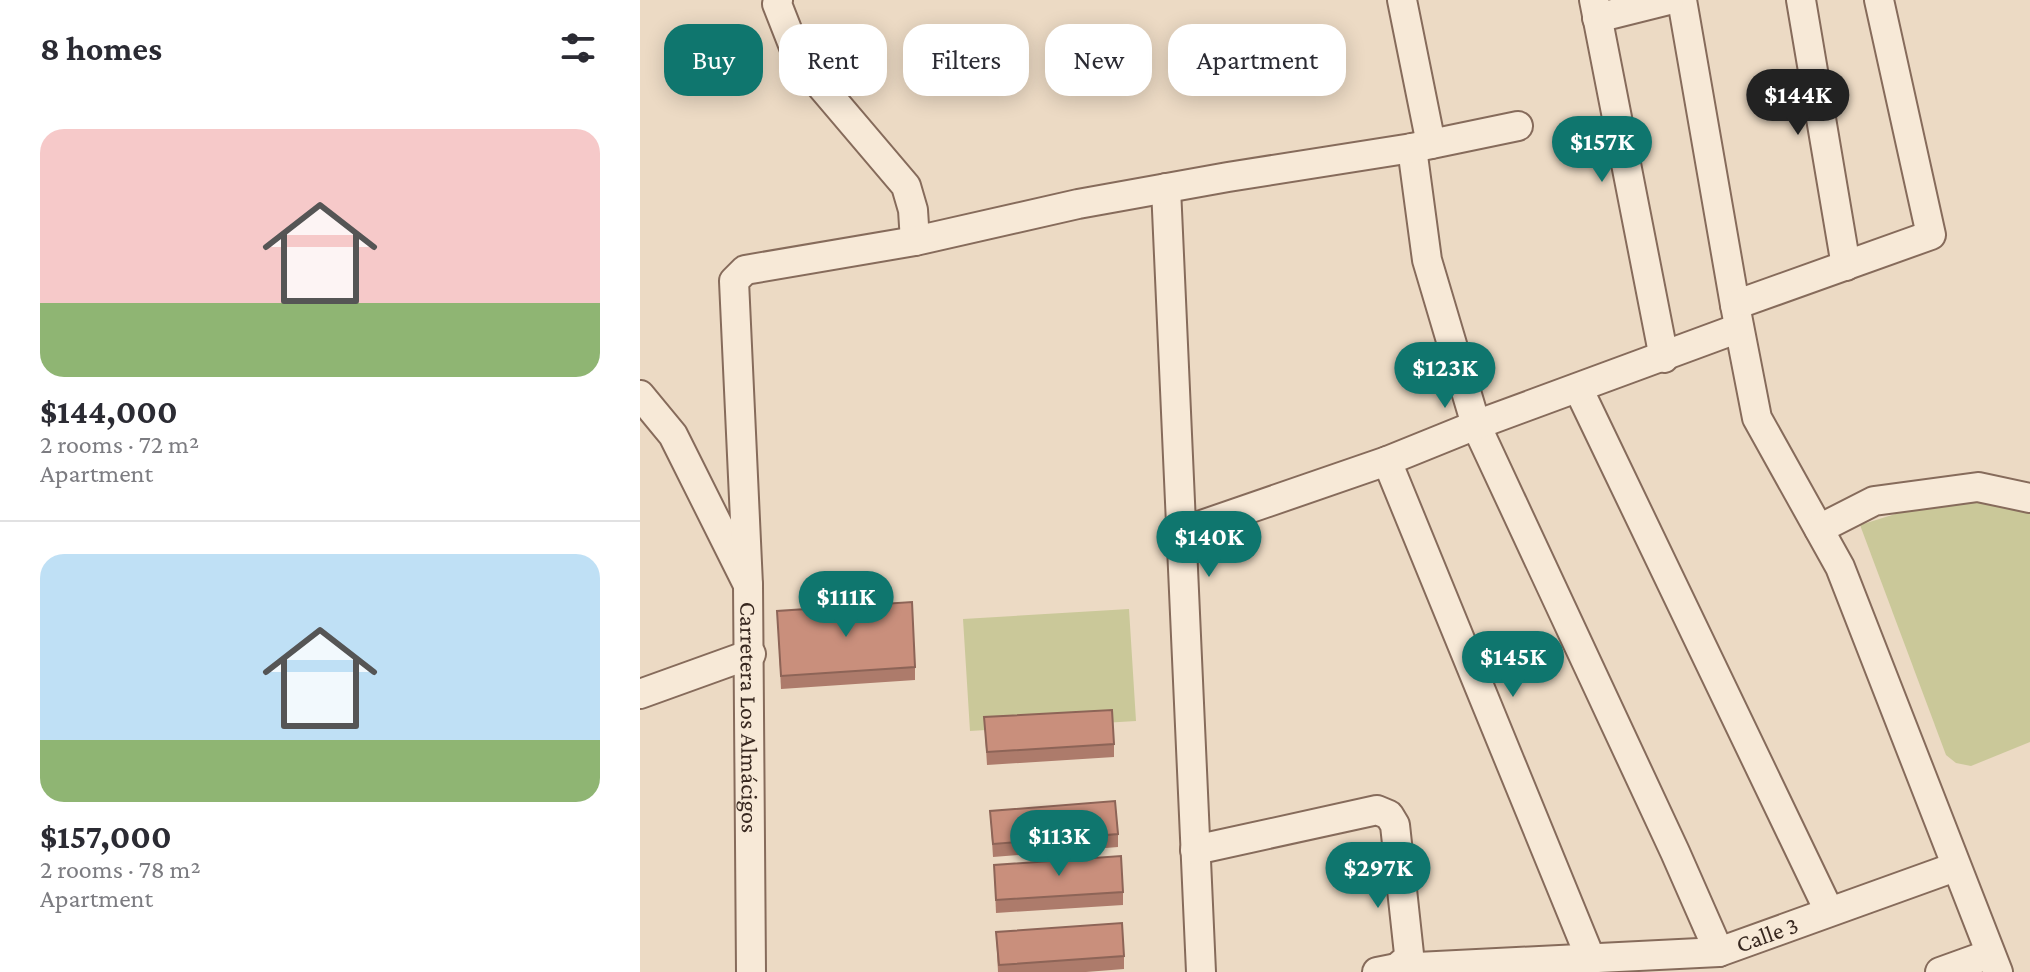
<!DOCTYPE html>
<meta charset="utf-8">
<style>
body{margin:0;font-family:"Crimson Pro",serif;background:#f7f7f7;color:#2b2b33;height:100vh;display:flex;flex-direction:column;font-size:30px;white-space:nowrap}
*{box-sizing:border-box;margin:0}
p{font-size:26px;color:#7c7c81}
.icon{flex:none;width:44px;height:44px;fill:none;stroke:currentColor;stroke-width:2;stroke-linecap:round;stroke-linejoin:round}
.map{position:relative;flex:1;overflow:hidden}
.sheet{display:flex;flex-direction:column;background:#fff;width:640px}
.sheet>*{flex:none}
.guide{position:absolute;left:24px;top:24px;width:760px;height:72px;display:flex;gap:16px}
.price{position:absolute;translate:-50% -68px;padding:0 18px;border-radius:28px;background:#0f766e;color:#fff;font-size:26px;line-height:52px;filter:drop-shadow(0 2px 4px #0008)}
.price::after{content:'';position:absolute;left:50%;top:48px;width:24px;height:18px;margin-left:-12px;background:inherit;clip-path:polygon(0 0,100% 0,50% 100%)}
.price.selected{background:#222;color:#fff}
ul{padding:0;list-style:none}
li{display:grid;align-content:center;gap:16px;height:424px;padding:0 40px}
li+li{border-top:2px solid #e1e1e2}
li span{display:grid;place-items:center;height:248px;border-radius:24px;color:#555}
li>.icon{margin-inline-start:auto}
span .icon{width:144px;height:144px;fill:#fffc;stroke-width:1}
li b{font-size:34px}
h2{display:flex;justify-content:space-between;align-items:center;height:96px;padding:0 40px;font-size:34px}
.tag{padding:0 28px;border-radius:24px;background:#fff;box-shadow:0 4px 20px #0003;font-size:28px;line-height:72px}
.tag.selected{background:#0f766e;color:#fff}
main{display:flex;flex:1;min-height:0}
.map>svg:first-child{display:block}
.green{fill:#cac899}
.lines{fill:none;stroke-linecap:round;stroke-linejoin:round}
.minor-casing{stroke:#866b5b;stroke-width:32}
.minor{stroke:#f7e9d7;stroke-width:28}
.wall{fill:#ad7b6b}
.building{fill:#c98f7c;stroke:#8d6457;stroke-width:2}
.labels{text-anchor:middle;stroke-width:8;stroke-linejoin:round;paint-order:stroke}
.street-label{font-size:24px;fill:#37271f;stroke:#f4e5d3}
</style>
<main>
<section class="sheet">
<h2>8 homes<svg class="icon" aria-label="filters" viewBox="0 0 24 24"><path d="M4 7h16M4 17h16"/><circle cx="9" cy="7" r="2"/><circle cx="15" cy="17" r="2"/></svg></h2>
<ul>
<li><span style="background:linear-gradient(#f6c9c9 70%,#8fb573 0)"><svg class="icon" aria-label="home" viewBox="0 0 24 24"><path d="M3 11l9-7 9 7M6 9v11h12V9"/></svg></span><div><b>$144,000</b><p>2 rooms · 72 m²</p><p>Apartment</p></div></li>
<li><span style="background:linear-gradient(#bfe0f5 75%,#8fb573 0)"><svg class="icon" aria-label="home" viewBox="0 0 24 24"><path d="M3 11l9-7 9 7M6 9v11h12V9"/></svg></span><div><b>$157,000</b><p>2 rooms · 78 m²</p><p>Apartment</p></div></li>
</ul>
</section>
<div class="map">
<svg width="1390" height="972" viewBox="0 0 1390 972">
<rect width="100%" height="100%" fill="#ecdac4"/>
<g class="green">
<polygon points="1316,500 1374,503 1390,507 1390,742 1331,766 1316,763 1306,755 1220,525 1268,510"/>
<polygon points="489,609 496,721 330,731 323,619"/>
</g>
<g class="lines">
<g class="minor-casing">
<g id="minor">
<polyline points="138,0 137,4 159,60 266,186 273,210 275,241"/>
<polyline points="762,0 791,144"/>
<polyline points="954,0 1024,358"/>
<polyline points="1042,0 1095,305 1117,418 1200,567 1358,972"/>
<polyline points="1161,0 1206,266"/>
<polyline points="957,18 1029,0"/>
<polyline points="772,148 787,260 836,425 1035,852 1079,952"/>
<polyline points="526,188 561,972"/>
<polyline points="1095,305 1291,235 1239,0"/>
<polyline points="938,388 1189,911"/>
<path id="s1" d="M0,395L33,435L108,585L111,972"/>
<polyline points="747,461 950,957"/>
<polyline points="1179,529 1234,501 1338,487 1390,498"/>
<polyline points="541,536 550,529 747,461 836,425 1099,328"/>
<polyline points="108,585 94,281 105,270 275,241 438,204 588,177 772,148 878,126"/>
<polyline points="0,694 111,654"/>
<polyline points="555,850 737,810 749,815 755,825 769,954 766,960 757,968 758,972"/>
<path id="s2" d="M737,972L757,968L1079,952L1315,867"/>
<polyline points="1300,972 1350,954"/>
</g>
</g>
<use href="#minor" class="minor"/>
</g>
<g class="wall">
<polygon points="137,611 275,667 275,680 141,689"/>
<polygon points="344,717 474,744 474,757 347,765"/>
<polygon points="350,811 478,834 478,847 353,857"/>
<polygon points="354,865 483,892 483,905 356,913"/>
<polygon points="356,932 484,956 484,969 446,972 358,972"/>
</g>
<g class="building">
<polygon points="272,602 275,667 141,676 137,611"/>
<polygon points="472,710 474,744 347,752 344,717"/>
<polygon points="475,801 478,834 353,844 350,811"/>
<polygon points="481,856 483,892 356,900 354,865"/>
<polygon points="482,923 484,956 359,965 356,932"/>
</g>
<g class="labels">
<g class="street-label">
<text dy="8" stroke="none"><textPath href="#s1" startOffset="352">Carretera Los Almácigos</textPath></text>
<text dy="8" stroke="none"><textPath href="#s2" startOffset="394">Calle 3</textPath></text>
</g>
</g>
</svg>
<b class="price selected" style="left:1158px;top:137px">$144K</b>
<b class="price" style="left:962px;top:184px">$157K</b>
<b class="price" style="left:805px;top:410px">$123K</b>
<b class="price" style="left:569px;top:579px">$140K</b>
<b class="price" style="left:206px;top:639px">$111K</b>
<b class="price" style="left:873px;top:699px">$145K</b>
<b class="price" style="left:419px;top:878px">$113K</b>
<b class="price" style="left:738px;top:910px">$297K</b>
<div class="guide">
<a class="tag selected">Buy</a>
<a class="tag">Rent</a>
<a class="tag">Filters</a>
<a class="tag">New</a>
<a class="tag">Apartment</a>
</div>
</div>
</main>
